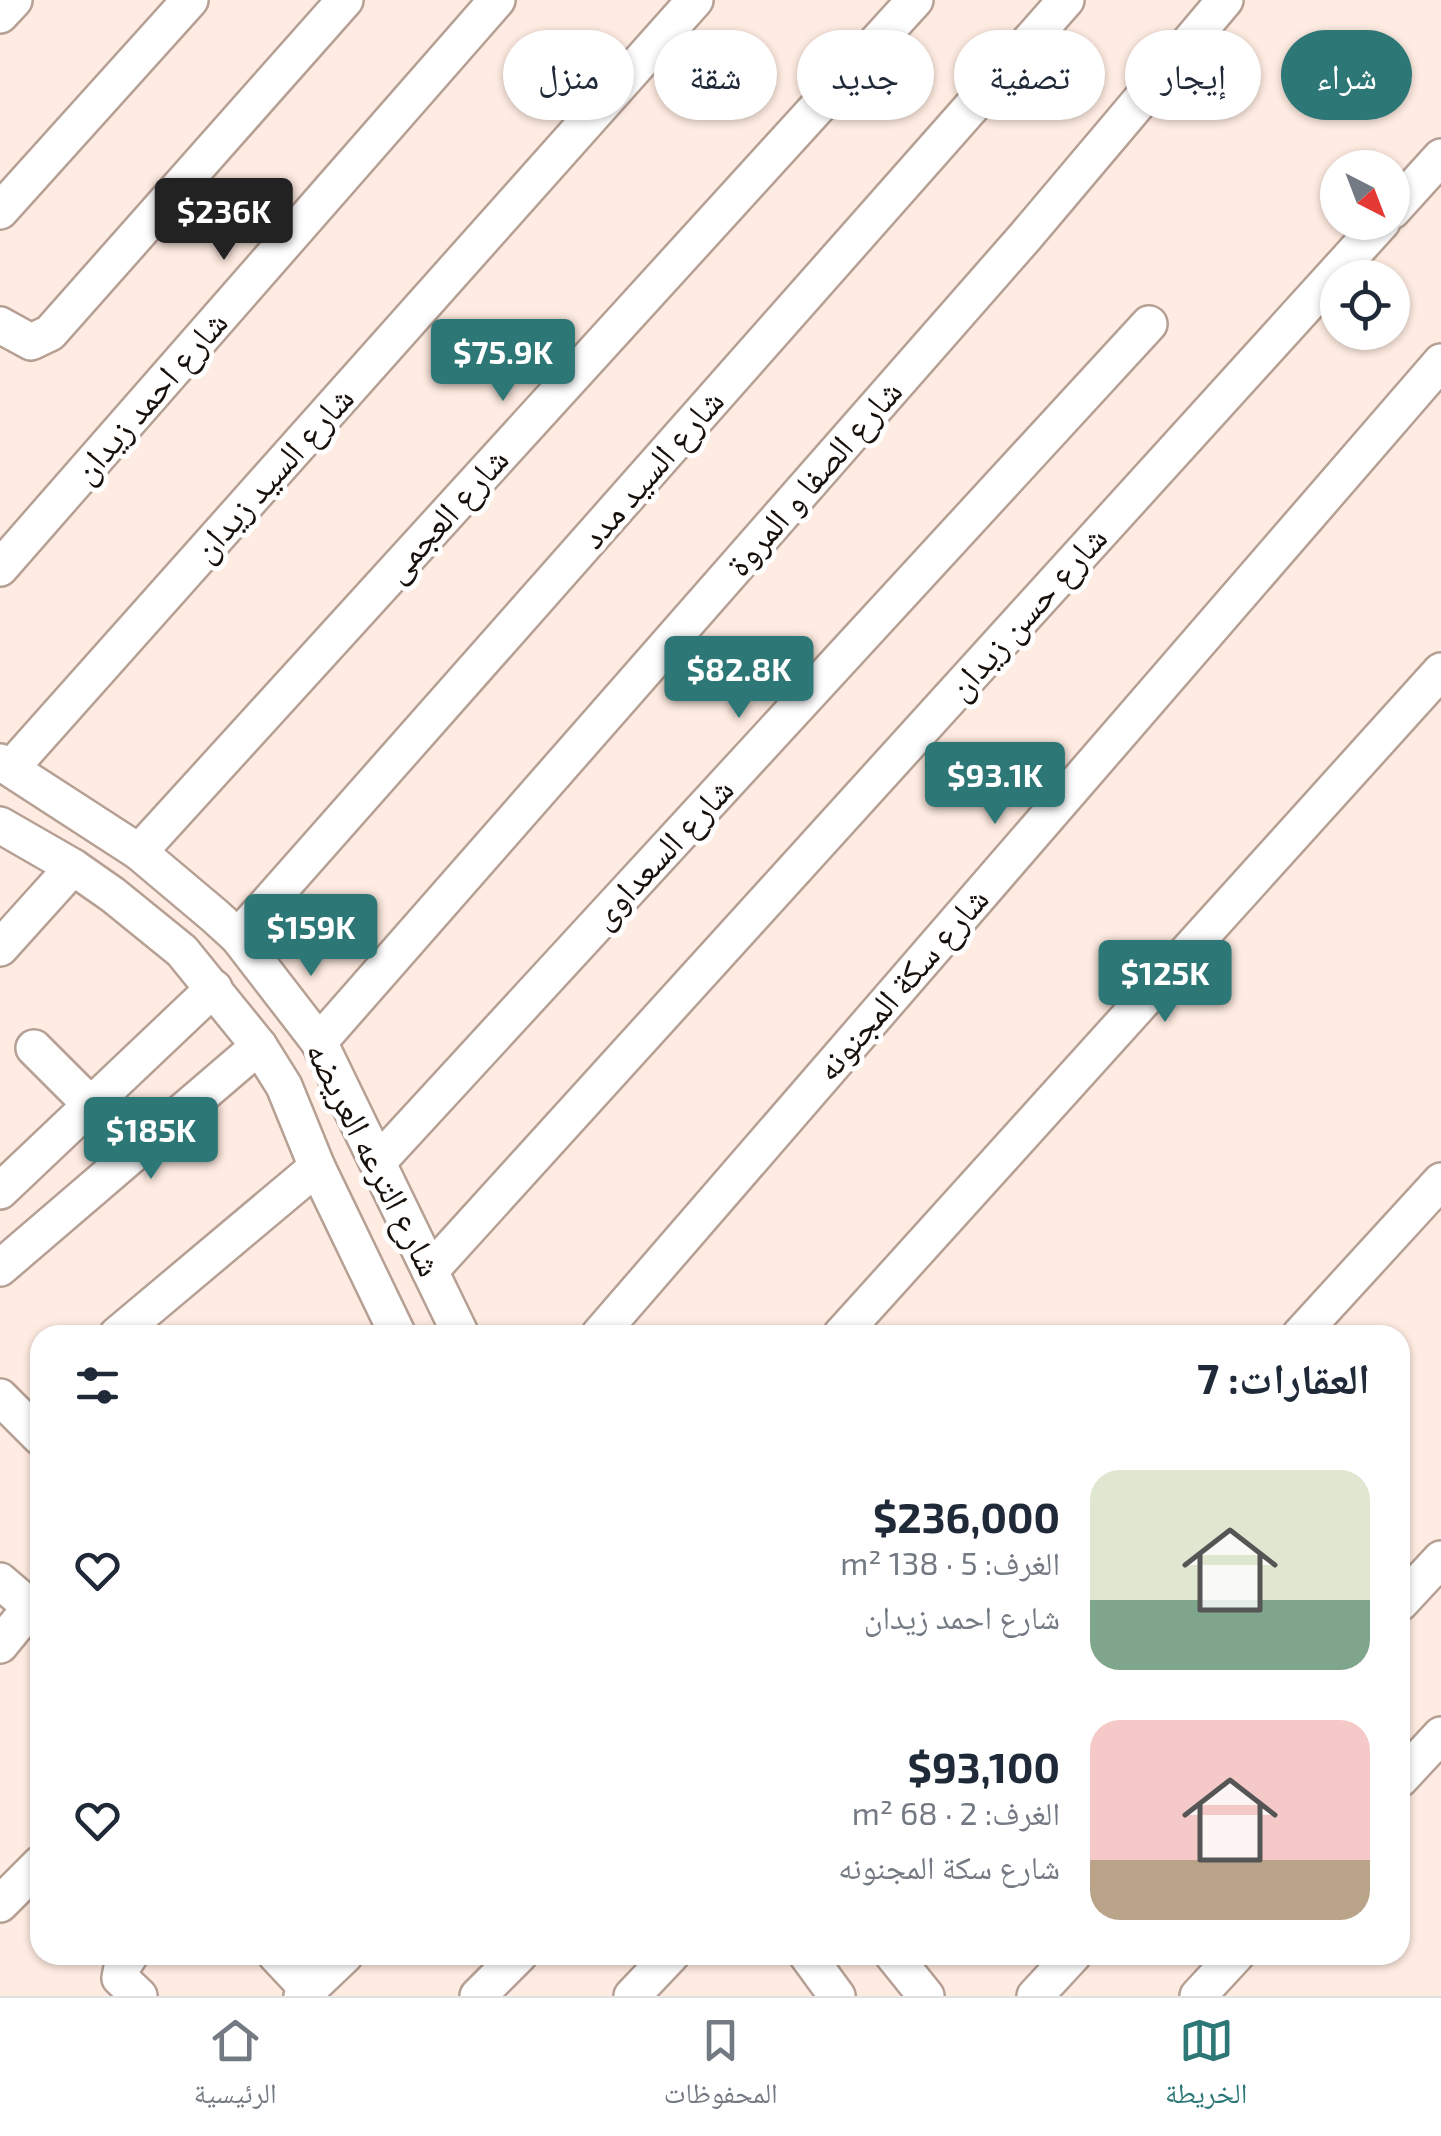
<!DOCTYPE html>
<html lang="ar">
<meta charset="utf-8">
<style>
body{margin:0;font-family:"Exo 2","Noto Naskh Arabic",sans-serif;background:#f2f2f3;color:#1f2937;direction:rtl;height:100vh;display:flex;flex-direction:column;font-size:38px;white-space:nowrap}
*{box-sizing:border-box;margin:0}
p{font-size:32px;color:#747a83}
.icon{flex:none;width:55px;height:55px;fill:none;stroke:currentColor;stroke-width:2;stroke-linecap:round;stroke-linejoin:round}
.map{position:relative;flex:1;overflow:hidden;direction:ltr}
.details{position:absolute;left:30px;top:1325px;width:1380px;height:640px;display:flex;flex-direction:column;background:#fff;border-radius:30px;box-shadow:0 2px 8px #0004;direction:rtl}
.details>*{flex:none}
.hud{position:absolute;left:30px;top:30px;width:1382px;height:90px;direction:rtl;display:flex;gap:20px}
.needle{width:65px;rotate:138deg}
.buttons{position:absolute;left:1320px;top:150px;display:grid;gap:20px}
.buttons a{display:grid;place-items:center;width:90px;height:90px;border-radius:50%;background:#fff;box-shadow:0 2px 8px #0004;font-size:50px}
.price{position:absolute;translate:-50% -85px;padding:0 22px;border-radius:10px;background:#2d7777;color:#fff;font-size:32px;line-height:65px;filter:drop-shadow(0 2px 5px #0008)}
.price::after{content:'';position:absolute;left:50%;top:60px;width:30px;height:22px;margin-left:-15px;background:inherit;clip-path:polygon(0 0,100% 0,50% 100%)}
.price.selected{background:#222;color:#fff}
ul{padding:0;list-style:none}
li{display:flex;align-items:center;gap:30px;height:250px;padding:0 40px}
li span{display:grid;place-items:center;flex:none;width:280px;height:200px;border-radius:30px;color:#555}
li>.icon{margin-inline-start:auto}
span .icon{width:120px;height:120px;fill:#fffc;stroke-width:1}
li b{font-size:42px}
h2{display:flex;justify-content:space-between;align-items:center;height:120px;padding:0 40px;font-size:42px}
.tag{padding:0 35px;border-radius:45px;background:#fff;box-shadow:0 2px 8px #0004;font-size:35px;line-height:90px}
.tag.selected{background:#2d7777;color:#fff}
.tabs{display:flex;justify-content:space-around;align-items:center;height:140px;border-top:2px solid #e0e1e3;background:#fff;font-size:28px;color:#747a83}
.tabs a{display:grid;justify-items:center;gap:5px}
.tabs .selected{color:#2d7777}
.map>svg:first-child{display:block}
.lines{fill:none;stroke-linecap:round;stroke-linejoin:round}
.minor-casing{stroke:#b6a094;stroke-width:40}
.minor{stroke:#fff;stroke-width:35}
.labels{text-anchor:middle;stroke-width:10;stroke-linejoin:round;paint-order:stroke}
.street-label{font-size:35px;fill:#17100b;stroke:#fff}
</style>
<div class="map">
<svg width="1441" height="1996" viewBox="0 0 1441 1996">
<rect width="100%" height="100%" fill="#feebe1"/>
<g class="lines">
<g class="minor-casing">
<g id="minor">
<polyline points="0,15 14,0"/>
<polyline points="0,211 190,0"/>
<polyline points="1392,211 1441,157"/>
<polyline points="0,325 31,342 50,333 345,0"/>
<polyline points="0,568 497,0"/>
<polyline points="0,762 139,852 215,916 238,937 319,1042 461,1335"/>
<polyline points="11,768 695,0"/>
<polyline points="0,825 73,867 113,895 182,951 259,1046 284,1086 317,1167 398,1335"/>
<polyline points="139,852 915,0"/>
<polyline points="238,937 1066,0"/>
<polyline points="0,948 73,867"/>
<polyline points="319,1042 1025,237 1225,0"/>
<polyline points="34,1048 91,1105"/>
<polyline points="378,1162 1149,324"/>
<polyline points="0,1191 214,988"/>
<polyline points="0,1268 259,1046"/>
<polyline points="430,1271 1382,222"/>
<polyline points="117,1335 317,1167"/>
<polyline points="599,1335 1441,362"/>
<polyline points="841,1335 1441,671"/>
<polyline points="1300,1335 1441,1181"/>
<polyline points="0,1397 40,1437"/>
<polyline points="0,1581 40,1615"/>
<polyline points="1400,1603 1441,1559"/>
<polyline points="0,1645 31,1607"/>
<polyline points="1400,1779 1441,1735"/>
<polyline points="0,1904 40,1864"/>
<polyline points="130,1955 122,1967 120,1978 139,1996"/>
<polyline points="276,1955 308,1989"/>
<polyline points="807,1955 837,1996"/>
<polyline points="893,1955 926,1996"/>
<polyline points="302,1996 345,1955"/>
<polyline points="478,1996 519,1955"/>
<polyline points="632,1996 671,1955"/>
<polyline points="1035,1996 1073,1955"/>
<polyline points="1198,1996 1236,1955"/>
</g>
</g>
<use href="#minor" class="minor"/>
</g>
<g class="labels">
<g class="street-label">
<text transform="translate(150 397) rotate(-49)" y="12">شارع احمد زيدان</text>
<text transform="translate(652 469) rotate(-49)" y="12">شارع السيد مدد</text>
<text transform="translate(273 474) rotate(-48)" y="12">شارع السيد زيدان</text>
<text transform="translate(814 478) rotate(-49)" y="12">شارع الصفا و المروة</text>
<text transform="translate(446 515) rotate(-48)" y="12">شارع العجمى</text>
<text transform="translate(1027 613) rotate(-48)" y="12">شارع حسن زيدان</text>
<text transform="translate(662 853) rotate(-47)" y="12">شارع السعداوى</text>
<text transform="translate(902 984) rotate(-49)" y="12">شارع سكة المجنونه</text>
<text transform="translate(374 1159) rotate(63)" y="12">شارع الترعه العريضه</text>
</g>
</g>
</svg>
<div class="buttons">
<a><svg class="needle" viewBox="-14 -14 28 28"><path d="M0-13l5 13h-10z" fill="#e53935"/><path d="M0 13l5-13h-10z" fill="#747a83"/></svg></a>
<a><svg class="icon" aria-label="locate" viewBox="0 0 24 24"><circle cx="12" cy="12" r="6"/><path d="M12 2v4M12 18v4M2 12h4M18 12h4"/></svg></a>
</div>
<b class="price selected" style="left:224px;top:263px">$236K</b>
<b class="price" style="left:503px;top:404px">$75.9K</b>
<b class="price" style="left:739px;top:721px">$82.8K</b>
<b class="price" style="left:995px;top:827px">$93.1K</b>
<b class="price" style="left:311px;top:979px">$159K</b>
<b class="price" style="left:1165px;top:1025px">$125K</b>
<b class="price" style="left:151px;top:1182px">$185K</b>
<div class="hud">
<a class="tag selected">شراء</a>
<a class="tag">إيجار</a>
<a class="tag">تصفية</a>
<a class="tag">جديد</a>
<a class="tag">شقة</a>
<a class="tag">منزل</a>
</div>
<section class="details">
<h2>العقارات: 7<svg class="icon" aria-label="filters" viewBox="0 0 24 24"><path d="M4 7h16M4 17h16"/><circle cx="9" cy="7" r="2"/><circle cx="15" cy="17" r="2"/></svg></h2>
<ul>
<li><span style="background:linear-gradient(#dfe7d0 65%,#7fa58c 0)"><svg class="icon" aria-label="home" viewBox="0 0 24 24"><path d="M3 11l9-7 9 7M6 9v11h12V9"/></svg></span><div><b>$236,000</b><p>الغرف: 5 · 138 m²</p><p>شارع احمد زيدان</p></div><svg class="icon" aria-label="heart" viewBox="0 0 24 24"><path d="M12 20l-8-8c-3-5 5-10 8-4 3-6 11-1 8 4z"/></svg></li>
<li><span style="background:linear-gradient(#f6c9c9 70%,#b9a48a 0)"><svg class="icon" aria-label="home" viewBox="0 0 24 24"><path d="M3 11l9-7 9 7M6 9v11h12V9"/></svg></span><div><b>$93,100</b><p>الغرف: 2 · 68 m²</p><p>شارع سكة المجنونه</p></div><svg class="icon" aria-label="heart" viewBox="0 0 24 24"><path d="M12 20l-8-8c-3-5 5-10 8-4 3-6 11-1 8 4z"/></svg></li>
</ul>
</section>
</div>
<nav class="tabs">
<a class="selected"><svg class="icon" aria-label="map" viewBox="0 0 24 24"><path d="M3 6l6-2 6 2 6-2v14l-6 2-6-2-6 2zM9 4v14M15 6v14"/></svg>الخريطة</a>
<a><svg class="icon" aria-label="saved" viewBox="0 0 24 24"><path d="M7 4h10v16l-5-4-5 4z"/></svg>المحفوظات</a>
<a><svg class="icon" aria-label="home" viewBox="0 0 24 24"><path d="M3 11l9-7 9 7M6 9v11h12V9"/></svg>الرئيسية</a>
</nav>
